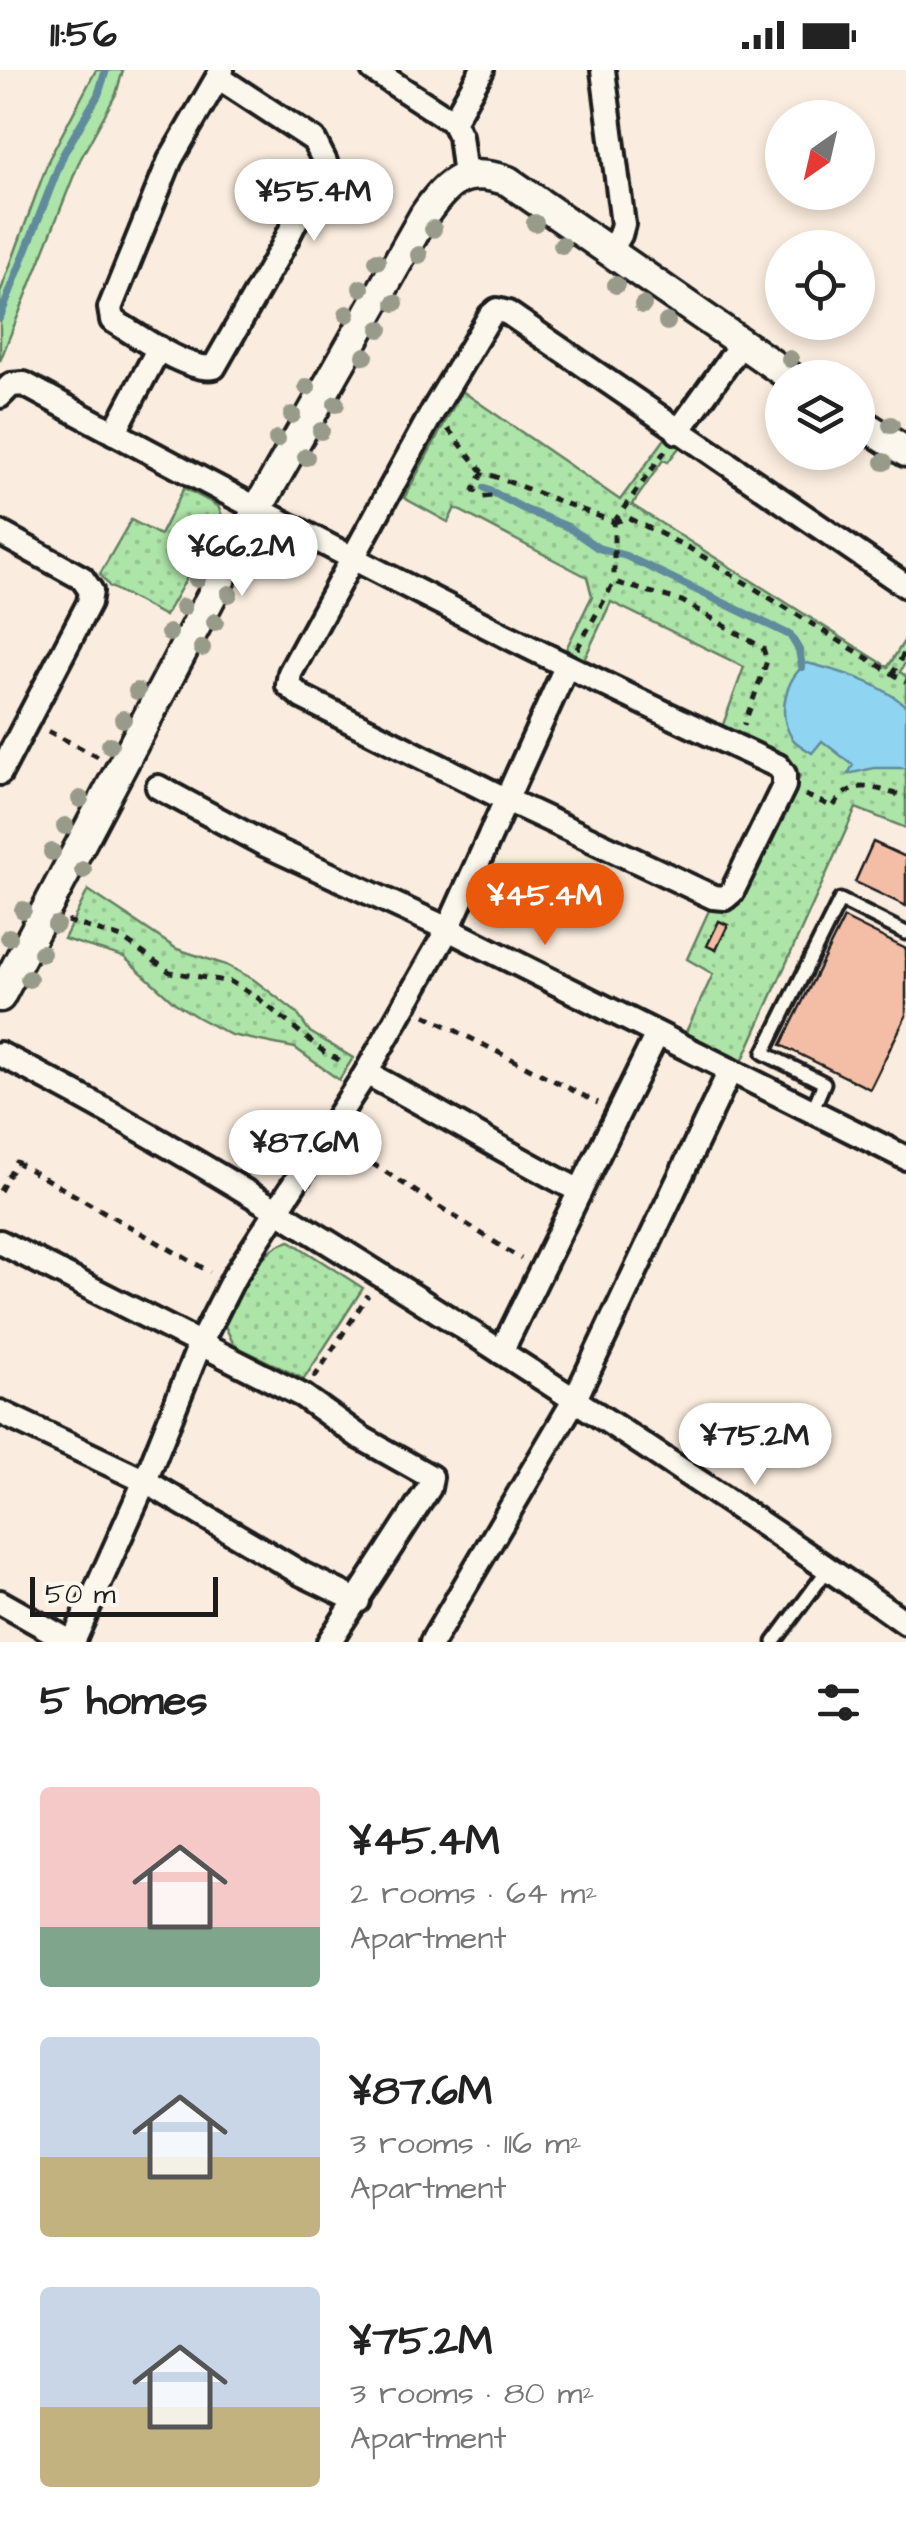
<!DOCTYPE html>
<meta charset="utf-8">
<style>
body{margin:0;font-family:"Architects Daughter",sans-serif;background:#f6f6f6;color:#222;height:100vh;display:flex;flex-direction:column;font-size:38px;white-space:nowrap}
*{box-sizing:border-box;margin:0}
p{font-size:32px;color:#767676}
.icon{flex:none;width:55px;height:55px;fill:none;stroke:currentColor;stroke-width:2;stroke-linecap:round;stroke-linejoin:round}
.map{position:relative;height:1572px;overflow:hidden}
.sheet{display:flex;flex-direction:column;background:#fff;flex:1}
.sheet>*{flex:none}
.needle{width:65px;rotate:214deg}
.buttons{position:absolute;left:765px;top:30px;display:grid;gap:20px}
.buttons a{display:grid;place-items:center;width:110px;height:110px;border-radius:50%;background:#fff;box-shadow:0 5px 15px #0003;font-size:50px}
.scale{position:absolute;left:30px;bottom:25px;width:188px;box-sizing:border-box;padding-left:10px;border:5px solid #1c1c1c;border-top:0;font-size:28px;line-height:35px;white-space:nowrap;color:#1c1c1c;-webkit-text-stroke:8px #fbf7ec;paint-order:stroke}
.price{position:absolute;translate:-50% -85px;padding:0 22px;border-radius:35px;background:#fff;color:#222;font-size:32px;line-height:65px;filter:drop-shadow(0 2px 5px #0008)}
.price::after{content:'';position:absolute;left:50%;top:60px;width:30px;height:22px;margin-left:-15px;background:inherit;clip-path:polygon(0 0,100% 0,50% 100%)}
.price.selected{background:#ea580c;color:#fff}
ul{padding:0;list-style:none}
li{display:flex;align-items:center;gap:30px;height:250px;padding:0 40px}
li span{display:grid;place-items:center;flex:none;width:280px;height:200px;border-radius:10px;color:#555}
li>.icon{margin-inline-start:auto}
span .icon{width:120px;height:120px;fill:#fffc;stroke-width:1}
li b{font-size:42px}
h2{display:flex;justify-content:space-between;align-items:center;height:120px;padding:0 40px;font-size:42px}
.status{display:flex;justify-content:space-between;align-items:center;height:70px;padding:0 50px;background:#fff;direction:ltr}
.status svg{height:28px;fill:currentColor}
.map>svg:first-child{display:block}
.green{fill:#ade4a8;stroke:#648062;stroke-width:2.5}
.park{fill:url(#park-dots);stroke:#648062;stroke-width:2.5}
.water{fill:#8fd5f1;stroke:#618b9c;stroke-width:2.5}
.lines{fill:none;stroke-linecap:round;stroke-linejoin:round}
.stream{stroke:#618b9c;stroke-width:8}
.building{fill:#f4bea6;stroke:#1c1c1c;stroke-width:2.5}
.service-casing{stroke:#1c1c1c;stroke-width:19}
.minor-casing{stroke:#1c1c1c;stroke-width:30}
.tertiary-casing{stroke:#1c1c1c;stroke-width:35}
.path{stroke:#1c1c1c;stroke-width:5;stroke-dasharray:8 8;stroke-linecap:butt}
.service{stroke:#fbf7ec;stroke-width:11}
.minor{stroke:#fbf7ec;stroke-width:22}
.tertiary{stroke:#fbf7ec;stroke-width:28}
.tree{fill:#989b8a}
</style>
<div class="status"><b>11:56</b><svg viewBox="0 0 49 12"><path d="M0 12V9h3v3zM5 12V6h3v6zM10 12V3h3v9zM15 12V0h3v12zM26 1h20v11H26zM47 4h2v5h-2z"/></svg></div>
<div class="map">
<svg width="906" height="1572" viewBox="0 0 906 1572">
<defs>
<pattern id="park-dots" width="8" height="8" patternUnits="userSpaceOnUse" patternTransform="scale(2.5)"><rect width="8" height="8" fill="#ade4a8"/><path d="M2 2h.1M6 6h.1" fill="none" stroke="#94c390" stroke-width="1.8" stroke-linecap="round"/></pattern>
</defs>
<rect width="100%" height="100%" fill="#faecde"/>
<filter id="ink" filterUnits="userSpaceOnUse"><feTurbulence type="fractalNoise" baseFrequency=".01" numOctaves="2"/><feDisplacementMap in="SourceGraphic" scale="20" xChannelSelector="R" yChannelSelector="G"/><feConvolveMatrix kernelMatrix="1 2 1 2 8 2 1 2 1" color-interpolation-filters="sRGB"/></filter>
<g filter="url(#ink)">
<polygon class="green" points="96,0 123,0 116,24 80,90 0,291 0,223 49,89"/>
<g class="park">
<polygon points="462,321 620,430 667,366 681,375 668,392 663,390 632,435 888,597 906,568 906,591 900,602 906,606 906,758 856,738 741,994 685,964 713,904 687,889 710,838 725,840 734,833 800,706 790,691 721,660 744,597 611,532 584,590 566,579 592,526 587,507 455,438 448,452 404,428"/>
<polygon points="184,418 218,436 222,446 165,546 109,516 100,504 131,450 160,465"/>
<polygon points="88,820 177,879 226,895 253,909 296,942 310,962 353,988 339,1010 295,978 231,965 197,947 175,933 124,887 64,869"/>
<path d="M290,1171L363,1218L304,1309L234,1275L225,1256C241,1226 255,1179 290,1171Z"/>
</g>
<path class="water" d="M807,593C843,602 878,612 906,636V698H874L848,704L853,695L822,671L812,683C806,679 796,674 792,668C776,643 786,608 807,593Z"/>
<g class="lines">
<g class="stream">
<polyline points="0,247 64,83 98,25 106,0"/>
<polyline points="485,418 526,440 568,457 598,478 626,486 790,565 799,580 802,597"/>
</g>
</g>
<g class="building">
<polygon points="873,772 906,787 906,836 855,812"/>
<polygon points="844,848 906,879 906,946 870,1019 781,975"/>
<polygon points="719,851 728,855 716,880 707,876"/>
</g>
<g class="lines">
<g class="service-casing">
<g id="service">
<polyline points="812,1041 824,1013 764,983 840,830 906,863"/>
<polyline points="774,1572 828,1499"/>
</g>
</g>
<g class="minor-casing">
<g id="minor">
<polyline points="373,0 453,52 460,66 465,106"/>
<polyline points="603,0 623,154 620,165 610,182"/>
<path d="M218,7L314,70L325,92L282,178L214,297C187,302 136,264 112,250L110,238L170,90L218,7L222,0"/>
<polyline points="453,52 482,0"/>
<path d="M0,326L11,315L24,314C272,449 521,578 778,696L784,704V716L732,822L725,828L713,827L507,730L302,627L288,615L290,603L433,341L490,246L497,240L508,243L906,516"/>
<polyline points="678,362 741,274"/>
<polyline points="114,363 159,278"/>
<polyline points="0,463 82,508 91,521 89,533 0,703"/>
<polyline points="158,717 266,775 448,859 906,1088"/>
<path d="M0,984C161,1066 312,1161 464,1258C613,1354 761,1451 906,1553"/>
<path d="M366,1003C438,1041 507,1084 580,1121"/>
<polyline points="0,1172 303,1326 360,1367 431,1407 429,1418 329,1572"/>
<polyline points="501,1282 657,964"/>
<polyline points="0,1342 145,1411 302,1504 358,1531"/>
<polyline points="0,1532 71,1572"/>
<polyline points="73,1572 145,1411 200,1274 234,1207 366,1003 448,859 566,597"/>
<polyline points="432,1572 575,1329 730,1001"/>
</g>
</g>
<g class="tertiary-casing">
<g id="tertiary">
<polyline points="858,351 906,382"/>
<path d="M0,927L257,440L425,144C449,110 465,96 508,111L792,308"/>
</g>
</g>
<g class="path">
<polyline points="448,359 483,402 614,452 614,512"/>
<polyline points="483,402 474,420 483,427 492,426"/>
<polyline points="614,452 629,448 689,478 906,612"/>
<polyline points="614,452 665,381"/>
<polyline points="577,579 614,512 682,531 763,578 767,591 744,655"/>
<polyline points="892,605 906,580"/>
<polyline points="48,661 98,687"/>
<path d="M805,725L833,737C853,705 875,719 906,727"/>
<polyline points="67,851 122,868 170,902 231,912 258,928 324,982 345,993"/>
<polyline points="425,945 598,1033"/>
<polyline points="345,1076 521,1189"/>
<polyline points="0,1121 16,1092 210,1202"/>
<polyline points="314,1308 368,1225"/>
</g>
<use href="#service" class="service"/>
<use href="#minor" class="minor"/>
<use href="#tertiary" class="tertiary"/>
</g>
<g class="tree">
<circle cx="535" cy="153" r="9"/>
<circle cx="433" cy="159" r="9"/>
<circle cx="562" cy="175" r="9"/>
<circle cx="419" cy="185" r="9"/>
<circle cx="377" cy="191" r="9"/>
<circle cx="616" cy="215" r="9"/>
<circle cx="361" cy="218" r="9"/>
<circle cx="395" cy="233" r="9"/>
<circle cx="643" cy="235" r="9"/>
<circle cx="347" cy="244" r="9"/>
<circle cx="667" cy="252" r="9"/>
<circle cx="380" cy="259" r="9"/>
<circle cx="365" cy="286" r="9"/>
<circle cx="790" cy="289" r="9"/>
<circle cx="307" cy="317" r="9"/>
<circle cx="336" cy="334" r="9"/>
<circle cx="292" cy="345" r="9"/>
<circle cx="891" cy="355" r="9"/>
<circle cx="321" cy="361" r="9"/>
<circle cx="277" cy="369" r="9"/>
<circle cx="306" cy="387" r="9"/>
<circle cx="884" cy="392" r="9"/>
<circle cx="197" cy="509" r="9"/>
<circle cx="229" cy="524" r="9"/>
<circle cx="183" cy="537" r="9"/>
<circle cx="215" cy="552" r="9"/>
<circle cx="169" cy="563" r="9"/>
<circle cx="202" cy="578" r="9"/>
<circle cx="137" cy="621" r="9"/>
<circle cx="123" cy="649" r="9"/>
<circle cx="110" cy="675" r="9"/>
<circle cx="80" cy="729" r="9"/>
<circle cx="65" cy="756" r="9"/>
<circle cx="52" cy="782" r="9"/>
<circle cx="83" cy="800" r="9"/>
<circle cx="23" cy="840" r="9"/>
<circle cx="56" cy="855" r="9"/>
<circle cx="9" cy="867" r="9"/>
<circle cx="42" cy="883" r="9"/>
<circle cx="29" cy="909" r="9"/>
</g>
</g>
</svg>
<div class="buttons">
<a><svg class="needle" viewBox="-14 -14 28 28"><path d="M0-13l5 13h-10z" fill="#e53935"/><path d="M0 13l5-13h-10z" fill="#767676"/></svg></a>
<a><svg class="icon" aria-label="locate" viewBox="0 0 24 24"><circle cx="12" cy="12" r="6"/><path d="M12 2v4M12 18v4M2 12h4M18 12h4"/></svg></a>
<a><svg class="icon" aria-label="layers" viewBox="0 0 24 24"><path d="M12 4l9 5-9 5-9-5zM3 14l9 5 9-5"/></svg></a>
</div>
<div class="scale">50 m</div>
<b class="price" style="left:314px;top:174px">¥55.4M</b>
<b class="price" style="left:242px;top:529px">¥66.2M</b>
<b class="price selected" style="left:545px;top:878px">¥45.4M</b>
<b class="price" style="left:305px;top:1125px">¥87.6M</b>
<b class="price" style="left:755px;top:1418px">¥75.2M</b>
</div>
<section class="sheet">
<h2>5 homes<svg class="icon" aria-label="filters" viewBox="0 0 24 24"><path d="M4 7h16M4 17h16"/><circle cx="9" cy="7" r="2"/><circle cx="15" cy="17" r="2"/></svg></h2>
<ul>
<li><span style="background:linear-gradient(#f6c9c9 70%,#7fa58c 0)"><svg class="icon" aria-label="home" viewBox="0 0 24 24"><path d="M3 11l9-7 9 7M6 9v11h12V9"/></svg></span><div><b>¥45.4M</b><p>2 rooms · 64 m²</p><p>Apartment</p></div></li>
<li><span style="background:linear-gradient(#c9d6e8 60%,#c2b280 0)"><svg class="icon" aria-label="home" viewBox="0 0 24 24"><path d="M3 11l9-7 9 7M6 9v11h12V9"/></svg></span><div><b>¥87.6M</b><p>3 rooms · 116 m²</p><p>Apartment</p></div></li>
<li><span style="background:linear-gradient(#c9d6e8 60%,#c2b280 0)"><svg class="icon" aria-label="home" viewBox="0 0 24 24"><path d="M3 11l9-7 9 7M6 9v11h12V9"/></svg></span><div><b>¥75.2M</b><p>3 rooms · 80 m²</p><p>Apartment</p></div></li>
</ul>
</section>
